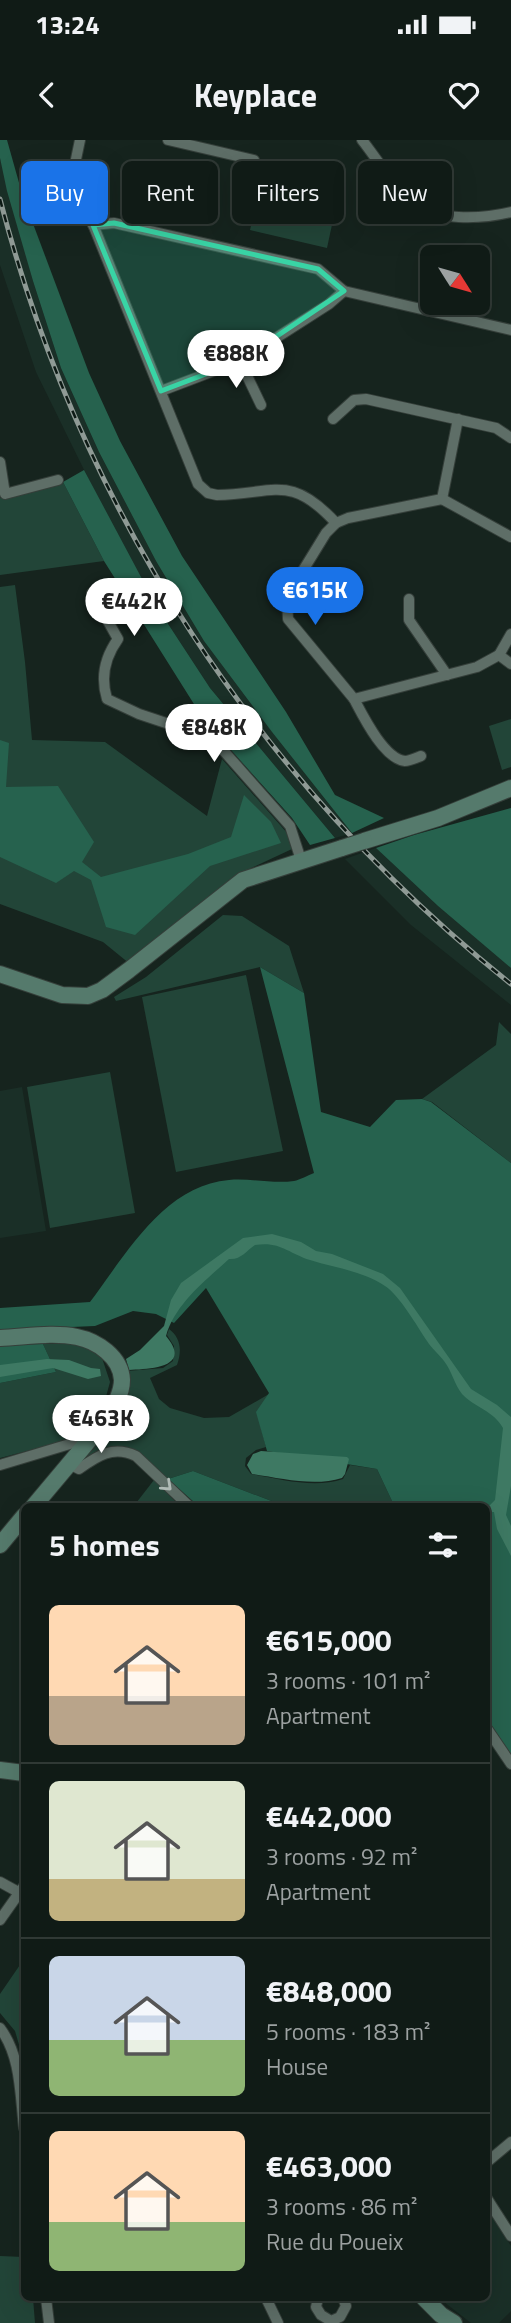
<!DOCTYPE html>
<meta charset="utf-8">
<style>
body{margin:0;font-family:"Titillium Web",sans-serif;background:#1e2823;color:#f1f3f6;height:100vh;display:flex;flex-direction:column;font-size:26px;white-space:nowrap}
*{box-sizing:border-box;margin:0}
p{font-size:23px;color:#9ca1a1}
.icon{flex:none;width:38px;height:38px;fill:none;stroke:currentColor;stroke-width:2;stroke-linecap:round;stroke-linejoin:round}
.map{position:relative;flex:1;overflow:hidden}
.panel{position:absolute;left:21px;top:1363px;width:469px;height:798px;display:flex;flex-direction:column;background:#101b16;border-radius:10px;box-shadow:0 7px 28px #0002,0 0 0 2px #303935}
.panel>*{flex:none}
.guide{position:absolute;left:21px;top:21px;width:469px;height:63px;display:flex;gap:14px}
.needle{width:46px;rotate:127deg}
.buttons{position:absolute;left:420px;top:105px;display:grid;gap:14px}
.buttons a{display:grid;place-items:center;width:70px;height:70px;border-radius:10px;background:#101b16;box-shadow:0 7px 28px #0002,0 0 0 2px #303935;font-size:35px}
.price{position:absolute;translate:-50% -60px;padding:0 16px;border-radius:24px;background:#fff;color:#222;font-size:23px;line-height:46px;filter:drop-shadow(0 2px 4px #0008)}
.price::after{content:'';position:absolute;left:50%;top:42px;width:21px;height:16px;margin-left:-10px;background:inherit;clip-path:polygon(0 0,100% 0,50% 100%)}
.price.active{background:#1a73e8;color:#fff}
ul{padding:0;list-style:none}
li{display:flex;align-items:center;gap:21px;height:175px;padding:0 28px}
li+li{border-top:2px solid #303935}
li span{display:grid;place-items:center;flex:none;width:196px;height:140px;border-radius:10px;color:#555}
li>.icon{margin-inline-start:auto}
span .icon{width:84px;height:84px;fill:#fffc;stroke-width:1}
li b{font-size:30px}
h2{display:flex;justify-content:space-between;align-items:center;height:84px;padding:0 28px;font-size:30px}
.pill{padding:0 24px;border-radius:10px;background:#101b16;box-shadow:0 7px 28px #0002,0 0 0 2px #303935;font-size:24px;line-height:63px}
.pill.active{background:#1a73e8;color:#fff}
.status{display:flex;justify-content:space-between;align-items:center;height:49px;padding:0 35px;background:#101b16;direction:ltr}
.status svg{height:19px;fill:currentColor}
header{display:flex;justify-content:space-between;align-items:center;height:91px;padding:0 28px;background:#101b16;font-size:32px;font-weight:700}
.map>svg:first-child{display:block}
.built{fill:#1a2f27}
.green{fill:#224538}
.forest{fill:#26624e}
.water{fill:#3e7963}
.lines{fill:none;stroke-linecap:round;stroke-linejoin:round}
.street-casing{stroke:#353f3a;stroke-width:12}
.secondary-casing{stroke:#353f3a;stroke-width:18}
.street{stroke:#5e6e67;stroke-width:10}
.secondary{stroke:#557a6c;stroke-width:16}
.rail-casing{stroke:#8f9a95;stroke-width:5}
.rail{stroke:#0d1a15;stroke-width:2.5;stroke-dasharray:8;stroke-linecap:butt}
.secondary-bridge-casing{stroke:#353f3a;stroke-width:18;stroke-linecap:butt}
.secondary-bridge{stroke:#557a6c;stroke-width:16}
.oneway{stroke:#b0bbb6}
.marked{fill:#39d4a5;fill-opacity:0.2;stroke:#39d4a5;stroke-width:5;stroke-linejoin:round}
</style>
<div class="status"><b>13:24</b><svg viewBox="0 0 49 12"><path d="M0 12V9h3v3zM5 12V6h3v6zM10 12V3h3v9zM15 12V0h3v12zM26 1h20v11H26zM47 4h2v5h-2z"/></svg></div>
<header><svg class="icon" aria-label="back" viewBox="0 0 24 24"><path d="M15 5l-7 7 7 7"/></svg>Keyplace<svg class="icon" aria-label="heart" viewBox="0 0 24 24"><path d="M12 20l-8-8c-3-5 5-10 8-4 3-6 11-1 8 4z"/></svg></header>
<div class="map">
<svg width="511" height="2183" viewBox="0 0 511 2183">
<rect width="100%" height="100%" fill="#16241e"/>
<g class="built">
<polygon points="0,18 33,141 61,228 99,312 156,421 204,501 272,592 352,693 335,698 210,548 157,467 118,399 36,232 0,125"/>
<polygon points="376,708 438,766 511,828 511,865 411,785 345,719"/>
<polygon points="22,947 46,1091 0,1098 0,951"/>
<polygon points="487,2069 511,2106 511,2171 499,2183 471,2183 439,2158 486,2158"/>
</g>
<g class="green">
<polygon points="260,48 336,66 327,108 250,90"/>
<polygon points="63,342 104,421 0,435 0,358"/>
<polygon points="15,445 25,522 32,600 105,602 207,676 222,619 288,694 292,709 245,731 130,824 103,802 0,764 0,447"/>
<polygon points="511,579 511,627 502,630 489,586"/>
<polygon points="223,775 242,776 289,806 304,853 260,827 116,861 114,857 146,837"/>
<polygon points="246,835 283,1011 176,1032 142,857"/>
<polygon points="499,882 511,894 511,1023 432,962 422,959 496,905"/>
<polygon points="110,932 135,1073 50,1088 27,947"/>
<path d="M169,1189C181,1198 182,1211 177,1225L150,1238L159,1259L170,1268L204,1278L229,1277L269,1254L257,1272L266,1307L256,1310L246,1318L245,1326L251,1334C280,1339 314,1349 343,1339L350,1325L377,1329L392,1361L388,1367H287L193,1331L168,1339C138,1311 120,1292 82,1321C107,1293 128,1270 127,1231L163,1228L173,1221L174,1206L167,1195Z"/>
<polygon points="43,1204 82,1204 102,1218 110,1242 104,1264 96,1274 79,1279 71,1293 73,1299 0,1318 0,1243 56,1232"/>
<polygon points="154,1340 181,1367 133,1367"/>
<polygon points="24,1819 24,1953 20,1908 15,1891 0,1873 0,1854"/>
<polygon points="0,2116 24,2117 24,2158 33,2158 35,2183 0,2183"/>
</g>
<g class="forest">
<polygon points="0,0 7,0 23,57 89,233 120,301 182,416 286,572 335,655 384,678 352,693 272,592 204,501 156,421 99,312 61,228 33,141 7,51 0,18"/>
<polygon points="84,330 157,467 210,548 335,698 310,705 292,678 204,580 104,421 63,342"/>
<polygon points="0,600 9,603 6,647 58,646 94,702 82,722 101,737 188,714 231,697 244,655 271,682 281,703 210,726 135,795 106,787 91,740 74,731 56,743 0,717"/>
<polygon points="511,668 511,828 438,766 376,708 414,695"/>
<path d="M260,827L304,853L321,972L370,987L396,960L422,959L431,962L511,1023V1616L487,1578L486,1367H388L392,1361L377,1329L267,1311L256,1272L269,1253L206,1148L174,1183L156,1174L133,1171L95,1186L0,1190V1168L90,1162C125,1116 164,1045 229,1040C250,1038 273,1044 294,1041C300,1040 308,1035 314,1033Z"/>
<polygon points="43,1204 56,1232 0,1243 0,1205"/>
<polygon points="193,1331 287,1367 205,1367 195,1363 168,1339"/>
</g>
<g class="water">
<path d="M272,1094L301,1102L316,1111L332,1114L383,1134L400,1148L471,1249L497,1265L511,1277V1346L506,1375L511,1386V1416L497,1389L494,1372H487L486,1367H480L489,1366L495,1360L503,1288C494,1271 474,1267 462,1254C454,1244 452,1231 444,1221C439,1214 431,1208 427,1201C417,1186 400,1156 385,1146C363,1131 335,1128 310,1120C288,1113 280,1101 255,1105C246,1111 241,1120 229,1119C205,1141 175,1164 166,1196C193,1228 150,1229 129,1230L126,1219L140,1210L164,1186L171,1160L181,1143L243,1098Z"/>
<polygon points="47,1219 69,1220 91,1228 100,1229 101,1236 88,1239 53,1228 0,1237 0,1225"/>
<path d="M261,1311L347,1317L349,1319L345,1334L342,1338C314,1347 280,1338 252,1334L247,1325L253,1314Z"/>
</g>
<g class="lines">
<g class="street-casing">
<g id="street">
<path d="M80,0L75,24L77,45L198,344L208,353L217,355C275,354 290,333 336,383"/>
<polyline points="168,0 254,20"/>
<path d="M362,0C377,19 393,45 410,61C434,82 482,79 511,72"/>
<polyline points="93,85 114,83 318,129 344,151 511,190"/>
<polyline points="240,221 261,265"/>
<polyline points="161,251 240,221 329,164 344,151"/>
<polyline points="333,279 354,260 366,259 496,288 511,298"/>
<polyline points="0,322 5,354 58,340"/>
<polyline points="442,359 348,378 336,383 326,393 291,450 287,461 288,479 354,559 477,527 499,515"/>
<polyline points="442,359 458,279"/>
<polyline points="442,359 511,397"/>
<path d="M92,453L118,499C105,517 100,536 107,559L139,574L190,591L222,609L290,686L301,720"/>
<polyline points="409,459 409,480 447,535"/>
<polyline points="511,494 499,515 511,524"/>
<path d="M354,559C363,576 384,619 405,621C409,621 416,618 421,616"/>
<path d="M69,1324L79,1329C97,1316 113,1305 136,1316L190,1367"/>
<polyline points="0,1325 83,1300 88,1301"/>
<polyline points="486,1587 511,1624"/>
<polyline points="0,1742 20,1753"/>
<polyline points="0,1780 24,1746"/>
<path d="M0,1888C21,1916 20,1954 24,1988"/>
<polyline points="486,2023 511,2002"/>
<polyline points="486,2057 511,2096"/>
<polyline points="46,2158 49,2183"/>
<polyline points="266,2158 278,2183"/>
<polyline points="318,2158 316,2167 321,2175 331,2181 340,2177 346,2166 343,2158"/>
</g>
</g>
<g class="secondary-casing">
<g id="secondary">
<polyline points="364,701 438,678 511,648"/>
<polyline points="0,834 62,855 88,856 102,850 129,830 243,740 342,708"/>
<path d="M0,1198C25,1197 53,1192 77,1197C97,1201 121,1217 122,1240C122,1254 113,1269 106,1280L33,1367"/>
<polyline points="0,1405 24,1376"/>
<polyline points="0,1630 24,1633"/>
<polyline points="424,2158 441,2175 454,2183"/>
</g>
</g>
<use href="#street" class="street"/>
<use href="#secondary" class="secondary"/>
<g class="rail-casing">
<path id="rail" d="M0,59C80,369 260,644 511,844"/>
</g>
<use href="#rail" class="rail"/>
<g class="secondary-bridge-casing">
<polyline id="secondary-bridge" points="342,708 364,701"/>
</g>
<use href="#secondary-bridge" class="secondary-bridge"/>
</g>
<defs><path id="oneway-chevron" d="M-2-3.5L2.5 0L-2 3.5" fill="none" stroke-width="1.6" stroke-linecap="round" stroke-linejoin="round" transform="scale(1.75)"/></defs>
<use class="oneway" href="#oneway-chevron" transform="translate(167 1346) rotate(43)"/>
<path class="marked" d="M114,83L318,129L344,151L240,221L161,251L93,85Z"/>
</svg>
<div class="buttons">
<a><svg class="needle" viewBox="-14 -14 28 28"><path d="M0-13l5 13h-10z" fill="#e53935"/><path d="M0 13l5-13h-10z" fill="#9ca1a1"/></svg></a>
</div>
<b class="price" style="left:236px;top:250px">€888K</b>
<b class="price active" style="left:315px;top:487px">€615K</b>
<b class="price" style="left:134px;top:498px">€442K</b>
<b class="price" style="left:214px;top:624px">€848K</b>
<b class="price" style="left:101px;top:1315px">€463K</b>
<div class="guide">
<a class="pill active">Buy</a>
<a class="pill">Rent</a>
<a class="pill">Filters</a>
<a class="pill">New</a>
</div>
<section class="panel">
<h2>5 homes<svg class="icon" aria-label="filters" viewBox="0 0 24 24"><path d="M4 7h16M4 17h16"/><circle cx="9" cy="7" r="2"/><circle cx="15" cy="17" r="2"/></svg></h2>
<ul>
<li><span style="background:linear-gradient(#ffd9b3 65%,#b9a48a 0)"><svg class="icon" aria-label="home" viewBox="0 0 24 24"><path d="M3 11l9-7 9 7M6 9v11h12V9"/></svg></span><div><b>€615,000</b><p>3 rooms · 101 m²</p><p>Apartment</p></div></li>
<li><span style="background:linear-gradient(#dfe7d0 70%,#c2b280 0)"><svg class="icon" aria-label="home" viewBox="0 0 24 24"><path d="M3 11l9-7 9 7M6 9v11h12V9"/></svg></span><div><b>€442,000</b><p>3 rooms · 92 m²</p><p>Apartment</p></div></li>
<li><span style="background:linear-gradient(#c9d6e8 60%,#8fb573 0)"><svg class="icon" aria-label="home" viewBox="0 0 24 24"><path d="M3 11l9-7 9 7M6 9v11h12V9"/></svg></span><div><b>€848,000</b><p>5 rooms · 183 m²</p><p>House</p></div></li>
<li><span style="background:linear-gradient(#ffd9b3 65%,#8fb573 0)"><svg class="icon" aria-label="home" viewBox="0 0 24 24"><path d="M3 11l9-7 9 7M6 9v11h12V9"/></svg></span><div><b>€463,000</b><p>3 rooms · 86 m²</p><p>Rue du Poueix</p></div></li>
</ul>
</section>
</div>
